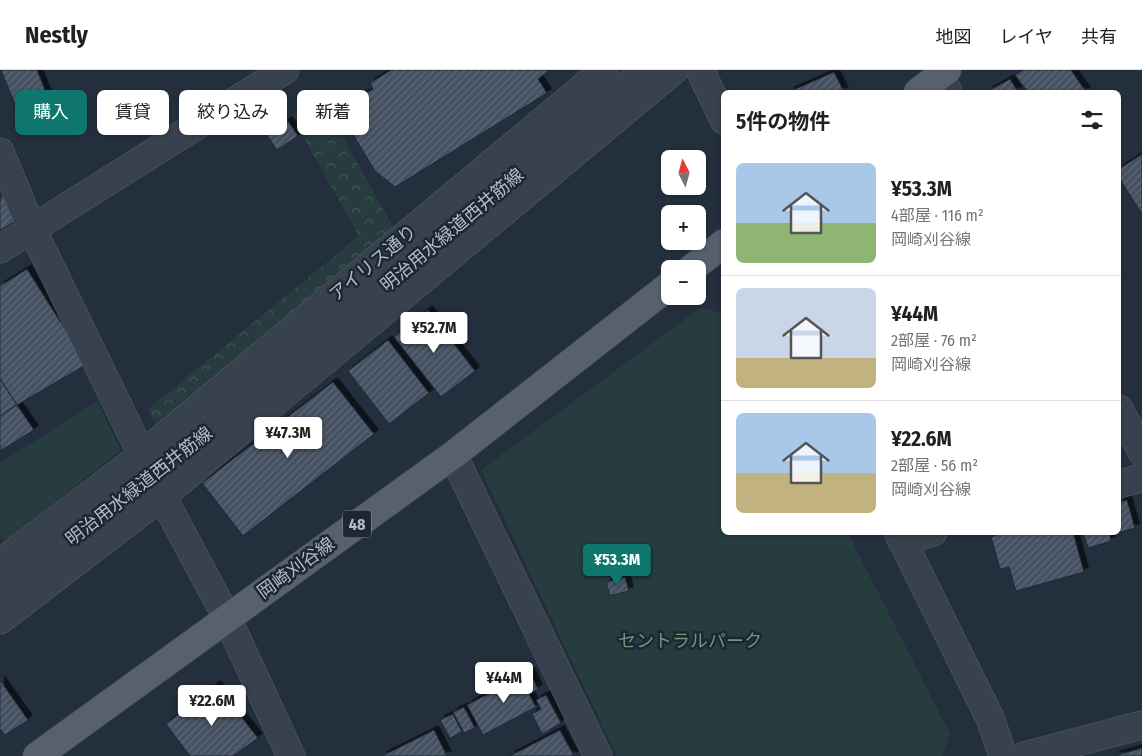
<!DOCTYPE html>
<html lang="ja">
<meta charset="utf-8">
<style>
body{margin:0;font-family:"Fira Sans Condensed","Noto Sans JP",sans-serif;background:#f6f6f6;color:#202124;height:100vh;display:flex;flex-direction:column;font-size:19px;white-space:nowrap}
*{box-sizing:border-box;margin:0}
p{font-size:16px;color:#757577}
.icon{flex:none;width:28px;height:28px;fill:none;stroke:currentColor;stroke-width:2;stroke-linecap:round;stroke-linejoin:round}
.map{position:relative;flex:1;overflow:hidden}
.panel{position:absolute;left:721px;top:20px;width:400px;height:445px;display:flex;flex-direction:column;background:#fff;border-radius:8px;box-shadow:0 1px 4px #0004}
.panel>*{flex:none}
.top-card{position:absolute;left:15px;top:20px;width:475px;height:45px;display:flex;gap:10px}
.needle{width:32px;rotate:354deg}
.tools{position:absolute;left:661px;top:80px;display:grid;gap:10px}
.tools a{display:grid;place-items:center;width:45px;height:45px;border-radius:8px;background:#fff;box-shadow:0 1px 4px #0004;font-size:25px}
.price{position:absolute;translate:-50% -42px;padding:0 11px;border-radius:5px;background:#fff;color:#222;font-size:16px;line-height:32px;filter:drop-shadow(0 1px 2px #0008)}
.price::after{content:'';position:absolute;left:50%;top:30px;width:15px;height:11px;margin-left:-8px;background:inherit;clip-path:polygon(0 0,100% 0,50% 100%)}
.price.selected{background:#0f766e;color:#fff}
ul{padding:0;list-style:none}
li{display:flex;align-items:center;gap:15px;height:125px;padding:0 15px}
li+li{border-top:1px solid #e0e0e0}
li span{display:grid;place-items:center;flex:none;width:140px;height:100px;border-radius:8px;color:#555}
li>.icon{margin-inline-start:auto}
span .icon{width:60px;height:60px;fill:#fffc;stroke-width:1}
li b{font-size:21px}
h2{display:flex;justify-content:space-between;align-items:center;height:60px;padding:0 15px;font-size:21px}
.tag{padding:0 18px;border-radius:8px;background:#fff;box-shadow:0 1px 4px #0004;font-size:18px;line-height:45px}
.tag.selected{background:#0f766e;color:#fff}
header{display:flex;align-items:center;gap:30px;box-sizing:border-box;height:70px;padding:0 25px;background:#fff;border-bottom:1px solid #e0e0e0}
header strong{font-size:24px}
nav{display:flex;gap:28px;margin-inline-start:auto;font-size:18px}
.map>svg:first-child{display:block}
.green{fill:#263c3f}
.forest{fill:url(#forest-crowns)}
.building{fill:url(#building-hatch);stroke:#1f2835;filter:url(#shadow)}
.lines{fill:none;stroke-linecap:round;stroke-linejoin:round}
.pedestrian-casing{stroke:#565f6c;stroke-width:29}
.minor-casing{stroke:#565f6c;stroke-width:29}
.tertiary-casing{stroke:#565f6c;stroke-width:29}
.primary-casing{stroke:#414a57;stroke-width:29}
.pedestrian{stroke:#38414e;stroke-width:28}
.minor{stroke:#38414e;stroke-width:28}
.tertiary{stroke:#38414e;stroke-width:28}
.primary{stroke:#56606e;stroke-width:28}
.labels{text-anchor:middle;stroke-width:5;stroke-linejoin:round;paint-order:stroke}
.shield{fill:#1d2633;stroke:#878f9c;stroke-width:1}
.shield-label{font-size:16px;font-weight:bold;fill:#b4bcc9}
.street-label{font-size:18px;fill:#b4bcc9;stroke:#1d2633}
.park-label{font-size:18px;fill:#6b9a76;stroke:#1d2633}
</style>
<header>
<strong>Nestly</strong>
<nav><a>地図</a><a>レイヤ</a><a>共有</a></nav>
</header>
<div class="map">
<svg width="1142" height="686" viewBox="0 0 1142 686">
<defs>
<pattern id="forest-crowns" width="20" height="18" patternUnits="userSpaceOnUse" patternTransform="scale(1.25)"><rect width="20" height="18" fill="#263c3f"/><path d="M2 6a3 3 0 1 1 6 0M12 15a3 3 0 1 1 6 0" fill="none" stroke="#435659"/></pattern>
<pattern id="building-hatch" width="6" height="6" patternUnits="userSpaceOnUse" patternTransform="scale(1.25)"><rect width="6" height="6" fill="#455162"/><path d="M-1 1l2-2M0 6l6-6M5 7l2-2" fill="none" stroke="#5d6877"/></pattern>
<filter id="shadow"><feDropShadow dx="4.5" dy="-4.5" stdDeviation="0" flood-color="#0009"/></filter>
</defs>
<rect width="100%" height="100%" fill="#242f3e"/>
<g class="green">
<polygon points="700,238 724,244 724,462 848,463 950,664 942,686 617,686 481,400"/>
<polygon points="97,331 121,380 5,472 0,464 0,393"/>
</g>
<polygon class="forest" points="320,26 394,159 157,357 148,339 359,166 291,45"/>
<g class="building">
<polygon points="1,0 37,0 47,25 16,37"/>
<polygon points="391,0 547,0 548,1 538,9 547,23 395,117 375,101 354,66 346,36 373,19 370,13"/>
<polygon points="1023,0 1071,0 1086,22 1028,22 1015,5"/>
<polygon points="834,2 844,22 789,22"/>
<polygon points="1010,9 1018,22 987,22"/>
<polygon points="288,51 298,66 277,80 267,65"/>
<polygon points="1142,84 1142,144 1119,108 1119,99"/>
<polygon points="4,126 15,151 0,161 0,128"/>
<polygon points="27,199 87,294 17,335 0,309 0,216"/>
<polygon points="428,240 475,301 441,327 394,267"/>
<polygon points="388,270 429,323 389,354 348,301"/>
<polygon points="0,309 17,335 0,346"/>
<polygon points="333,312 374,364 243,466 202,413"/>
<polygon points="17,335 34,360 0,381 0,346"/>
<polygon points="1127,430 1135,458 1110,465 1111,471 1088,478 1083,462 1119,462 1119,432"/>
<polygon points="1005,462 1073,462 1084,502 1016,521 1009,497 1000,499 991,467"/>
<polygon points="625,507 629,521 610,526 606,512"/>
<polygon points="530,602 538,619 529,624 536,637 483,665 467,635"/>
<polygon points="0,610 28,650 5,665 0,659"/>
<polygon points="216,615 258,668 233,686 190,686 166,654"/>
<polygon points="546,625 561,653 542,664 532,644 541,639 536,630"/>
<polygon points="464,637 475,658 464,663 453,642"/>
<polygon points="453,644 462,662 450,668 440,650"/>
<polygon points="434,660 447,686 382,686"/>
<polygon points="560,660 574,686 510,686"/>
<polygon points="1142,678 1142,686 1114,686"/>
</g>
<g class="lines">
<g class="pedestrian-casing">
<polyline id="pedestrian" points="0,524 153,408 646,0"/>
</g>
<g class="minor-casing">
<g id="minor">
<polyline points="939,6 948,22"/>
<polyline points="0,82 32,159 162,426 227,548 291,686"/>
<polyline points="0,179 285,0"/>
<polyline points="1119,339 1142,382"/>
<polyline points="453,385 598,686"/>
<polyline points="1119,414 1142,408"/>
<polyline points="902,471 933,462"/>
<polyline points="0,493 141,386 604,0"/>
<polyline points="0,550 162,426 674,0"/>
<polyline points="1024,686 1142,655"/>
</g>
</g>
<g class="tertiary-casing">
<g id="tertiary">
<polyline points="700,0 724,50"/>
<polyline points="898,462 990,648 1003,686"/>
</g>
</g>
<g class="primary-casing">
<g id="primary">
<polyline points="918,22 947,0"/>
<polyline points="691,199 724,173"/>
<polyline points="37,686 453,385 670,215"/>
</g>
</g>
<use href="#pedestrian" class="pedestrian"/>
<use href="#minor" class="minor"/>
<use href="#tertiary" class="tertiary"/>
<use href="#primary" class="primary"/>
</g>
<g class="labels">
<rect class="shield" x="343" y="440.5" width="28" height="27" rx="4"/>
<g class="shield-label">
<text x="357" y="460">48</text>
</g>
<g class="street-label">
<text transform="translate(452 160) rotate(-40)" y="6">明治用水緑道西井筋線</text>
<text transform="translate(373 193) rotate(-40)" y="6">アイリス通り</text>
<text transform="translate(139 416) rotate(-38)" y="6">明治用水緑道西井筋線</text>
<text transform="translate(296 498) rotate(-36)" y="6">岡崎刈谷線</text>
</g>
<g class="park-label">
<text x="690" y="577">セントラルパーク</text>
</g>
</g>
</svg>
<div class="tools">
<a><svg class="needle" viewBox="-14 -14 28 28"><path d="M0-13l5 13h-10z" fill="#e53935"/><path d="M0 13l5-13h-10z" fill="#757577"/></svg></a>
<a>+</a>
<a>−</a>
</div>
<b class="price" style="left:434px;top:284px">¥52.7M</b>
<b class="price" style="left:288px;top:389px">¥47.3M</b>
<b class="price selected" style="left:617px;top:516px">¥53.3M</b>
<b class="price" style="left:504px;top:634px">¥44M</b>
<b class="price" style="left:212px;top:657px">¥22.6M</b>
<div class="top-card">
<a class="tag selected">購入</a>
<a class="tag">賃貸</a>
<a class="tag">絞り込み</a>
<a class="tag">新着</a>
</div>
<section class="panel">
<h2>5件の物件<svg class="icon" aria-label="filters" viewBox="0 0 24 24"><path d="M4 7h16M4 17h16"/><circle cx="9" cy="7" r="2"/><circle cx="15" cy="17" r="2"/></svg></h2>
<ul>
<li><span style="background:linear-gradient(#a9c7e8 60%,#8fb573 0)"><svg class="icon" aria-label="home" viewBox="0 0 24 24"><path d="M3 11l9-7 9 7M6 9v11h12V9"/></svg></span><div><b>¥53.3M</b><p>4部屋 · 116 m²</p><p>岡崎刈谷線</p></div></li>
<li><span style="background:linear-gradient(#c9d6e8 70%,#c2b280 0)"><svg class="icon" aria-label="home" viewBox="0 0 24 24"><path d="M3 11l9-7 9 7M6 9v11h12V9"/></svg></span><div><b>¥44M</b><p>2部屋 · 76 m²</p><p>岡崎刈谷線</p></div></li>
<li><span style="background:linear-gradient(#a9c7e8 60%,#c2b280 0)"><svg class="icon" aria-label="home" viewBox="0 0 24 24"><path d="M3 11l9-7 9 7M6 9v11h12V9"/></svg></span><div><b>¥22.6M</b><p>2部屋 · 56 m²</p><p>岡崎刈谷線</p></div></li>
</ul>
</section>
</div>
